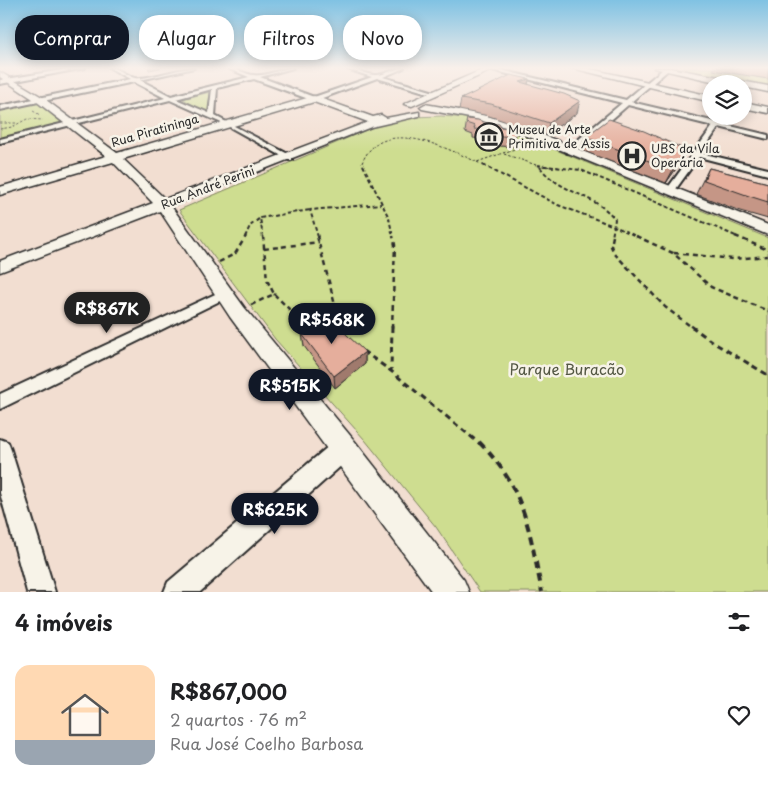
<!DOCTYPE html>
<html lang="pt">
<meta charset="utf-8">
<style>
body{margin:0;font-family:"Playpen Sans",sans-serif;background:#f6f6f6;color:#202124;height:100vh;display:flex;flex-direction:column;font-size:19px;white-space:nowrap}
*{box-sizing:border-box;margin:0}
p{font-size:16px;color:#757577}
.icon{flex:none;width:28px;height:28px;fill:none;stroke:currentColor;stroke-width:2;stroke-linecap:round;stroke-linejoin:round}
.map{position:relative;height:592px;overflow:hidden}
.drawer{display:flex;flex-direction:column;background:#fff;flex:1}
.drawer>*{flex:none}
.banner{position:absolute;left:15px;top:15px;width:500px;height:45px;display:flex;gap:10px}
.fabs{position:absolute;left:702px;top:75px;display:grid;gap:10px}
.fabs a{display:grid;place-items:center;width:50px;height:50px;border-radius:50%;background:#fff;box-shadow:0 2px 12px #0003;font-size:25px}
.price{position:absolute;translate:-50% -42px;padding:0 11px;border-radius:18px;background:#111827;color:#fff;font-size:16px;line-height:32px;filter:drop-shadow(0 1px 2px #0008)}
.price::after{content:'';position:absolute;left:50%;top:30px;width:15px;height:11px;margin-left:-8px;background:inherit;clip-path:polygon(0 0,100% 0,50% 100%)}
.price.on{background:#222;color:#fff}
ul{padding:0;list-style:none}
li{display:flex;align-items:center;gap:15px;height:125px;padding:0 15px}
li+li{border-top:1px solid #e0e0e0}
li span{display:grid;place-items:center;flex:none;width:140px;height:100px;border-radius:15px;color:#555}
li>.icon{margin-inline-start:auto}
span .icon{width:60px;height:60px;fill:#fffc;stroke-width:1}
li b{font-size:21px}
h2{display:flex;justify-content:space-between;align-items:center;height:60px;padding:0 15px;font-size:21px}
.tag{padding:0 18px;border-radius:20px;background:#fff;box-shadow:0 2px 12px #0003;font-size:18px;line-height:45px}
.tag.on{background:#111827;color:#fff}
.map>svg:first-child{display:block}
.green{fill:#cedd90;stroke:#7c845e}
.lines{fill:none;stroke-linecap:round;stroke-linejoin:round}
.minor-casing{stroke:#2b2b2b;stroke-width:4}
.tertiary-casing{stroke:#2b2b2b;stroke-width:4}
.secondary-casing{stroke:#2b2b2b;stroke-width:3}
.path-far4{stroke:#2b2b2b;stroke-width:1;stroke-dasharray:2.5 2;stroke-linecap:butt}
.path-far3{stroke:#2b2b2b;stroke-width:2;stroke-dasharray:4 2.5;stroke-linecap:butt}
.path-far2{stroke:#2b2b2b;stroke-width:2.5;stroke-dasharray:5 4;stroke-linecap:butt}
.path-far1{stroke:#2b2b2b;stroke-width:3;stroke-dasharray:6 4.5;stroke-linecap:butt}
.path{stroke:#2b2b2b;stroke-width:4;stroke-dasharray:8 5.5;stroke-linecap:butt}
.minor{fill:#f7f3e8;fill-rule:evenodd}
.tertiary{fill:#f7f3e8;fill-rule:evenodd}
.secondary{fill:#f7f3e8;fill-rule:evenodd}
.wall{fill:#c59686;stroke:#2b2b2b}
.shaded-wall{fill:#a07a6d;stroke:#2b2b2b}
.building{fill:#e5ae9c;stroke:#2b2b2b}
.labels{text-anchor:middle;stroke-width:5;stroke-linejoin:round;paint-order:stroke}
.far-poi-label{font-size:12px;fill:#2b2b2b;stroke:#f7f3e8;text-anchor:start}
.far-street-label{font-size:12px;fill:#2b2b2b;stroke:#f7f3e8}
.park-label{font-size:15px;fill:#545844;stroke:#f7f3e8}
</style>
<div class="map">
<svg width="768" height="592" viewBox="0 0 768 592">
<rect width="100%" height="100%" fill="#f2ded1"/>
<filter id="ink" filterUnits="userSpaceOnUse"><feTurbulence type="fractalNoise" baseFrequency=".02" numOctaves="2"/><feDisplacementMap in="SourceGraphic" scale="10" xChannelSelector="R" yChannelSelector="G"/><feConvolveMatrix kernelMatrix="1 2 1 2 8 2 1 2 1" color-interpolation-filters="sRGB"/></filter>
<g filter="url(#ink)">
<g class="green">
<polygon points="676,68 768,68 768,86"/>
<polygon points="210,92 208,113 183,99"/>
<polygon points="35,101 66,124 0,141 0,108"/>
<polygon points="441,116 468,118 496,125 768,238 768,592 480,592 436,527 365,440 275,339 179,210 378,125 412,117"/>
</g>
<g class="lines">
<g class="minor-casing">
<g id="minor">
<polygon points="74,68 85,68 0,84 0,80"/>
<path d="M110,68C120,68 126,76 135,78C146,80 179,68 194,68L140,80L171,96L249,77L227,68C237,68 244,74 254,75C266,77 281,68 293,68L260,77L314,97L372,77L344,68C355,68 365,75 376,75C385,75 395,68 404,68L383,77L438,93L435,95L377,78L314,101L254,79L217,88L215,116L292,156V160H289L226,125L170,100L0,143V139L165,98L134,82L0,110V106L130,79ZM212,89L209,113L176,99Z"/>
<polygon points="484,68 493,68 626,100 663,69 667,69 667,71 631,102 716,122 720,116 727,116 722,124 768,135 768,139 719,127 701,153 768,169 768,175 699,157 673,193 667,193 667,189 713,126 628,105 573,153 567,153 567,149 622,103"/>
<polygon points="745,84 750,85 744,92"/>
<polygon points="226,289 232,293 230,296 0,409 0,394"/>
</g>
</g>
<g class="tertiary-casing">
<g id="tertiary">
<polygon points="344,437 352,440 355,448 352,456 200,592 164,592 168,582 336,440"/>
<polygon points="0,439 8,442 11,450 55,592 27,592 0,493"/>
</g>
</g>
<g class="secondary-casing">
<g id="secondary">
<polygon points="486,68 497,68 412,106 404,104"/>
<polygon points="572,68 586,68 711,96 711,102"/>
<polygon points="654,68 670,68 768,86 768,92 744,87 744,84 725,84"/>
<path d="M0,72L42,97L117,153L314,96L373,117L381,115L386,118L419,112V116L371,127L171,206L244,307L353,439L464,580L469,592H432L230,317L160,211L0,272V261L153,203L113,162L0,195V187L106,156L36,101L0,77ZM314,102L368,122L165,199L123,159Z"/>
<polygon points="744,102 768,107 768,113 744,108"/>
<polygon points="425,104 476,113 513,123 768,225 768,235 505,127 475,119 422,109 420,107"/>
</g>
</g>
<g class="path-far4">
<polyline points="33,111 40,115"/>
<polyline points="0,123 16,123"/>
<polyline points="0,129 12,127 27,119 43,120"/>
<polyline points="504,154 539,166 559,167"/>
<polyline points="477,162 486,167"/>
<path d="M364,167L362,163C381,115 446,148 477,162L529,144"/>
</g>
<g class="path-far3">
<polyline points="363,165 389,218 393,237"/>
<polyline points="483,165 558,205 614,226 612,237"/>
<polyline points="537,165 581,170 738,237"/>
<path d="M540,167C559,193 595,194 615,219L614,226L638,237"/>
<polyline points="245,237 250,226 260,218"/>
<polyline points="263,237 260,218 310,210"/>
<polyline points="318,237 310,210 381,204"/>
</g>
<g class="path-far2">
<polyline points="317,236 341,328"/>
<polyline points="613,236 611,246 614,253 665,307 693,328"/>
<polyline points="636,236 673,253 711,287 768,311"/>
<polyline points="735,236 768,250"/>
<polyline points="264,249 319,242"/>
<polyline points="674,253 733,259 768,256"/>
<polyline points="219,262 235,254 246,236"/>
<polyline points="274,294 290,310 306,320"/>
<polyline points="251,305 274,294 267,280 263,236"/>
<polyline points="392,328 395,245 393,236"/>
</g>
<g class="path-far1">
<polyline points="340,326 346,336"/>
<polyline points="392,326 391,371 480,444"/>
<polyline points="691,326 714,343 768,375"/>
<polyline points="363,351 391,371"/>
</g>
<path class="path" d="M479,442C526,489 529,531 542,592"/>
<use href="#minor" class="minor"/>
<use href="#tertiary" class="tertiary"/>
<use href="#secondary" class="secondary"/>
</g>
<g class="wall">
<polygon points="714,68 768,68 768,79 713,70"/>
<polygon points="529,79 528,84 577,113 546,135 489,116 459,110 461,99"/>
<polygon points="467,119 500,127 515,137 513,147 486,145 487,140 473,138 473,135 465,132"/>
<polygon points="585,137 680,163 666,183 581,150"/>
<polygon points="709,168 768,183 768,219 740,211 696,194"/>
<polygon points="302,334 365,352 365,364 335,388 304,346"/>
</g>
<g class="shaded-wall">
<polygon points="148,68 160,68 149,70"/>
<polygon points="529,79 527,89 520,82"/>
<polygon points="580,101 577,113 546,135 549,123"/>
<polygon points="686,150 680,163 666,183 673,170"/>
<polygon points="365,352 365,364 335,388 334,376"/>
</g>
<g class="building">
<polygon points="511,75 529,79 520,82 564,94 580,101 549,123 491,104 461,99"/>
<polygon points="467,119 478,120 486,123 500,124 500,127 515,128 515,137 488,135 488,130 474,129 475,126 466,123"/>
<polygon points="609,119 644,131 686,150 673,170 585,137"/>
<polygon points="709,168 768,183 768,202 749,196 704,180"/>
<polygon points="326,315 365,352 334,376 302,334"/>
</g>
</g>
<linearGradient id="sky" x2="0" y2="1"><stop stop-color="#80c2e3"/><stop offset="0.45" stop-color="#f9f0ea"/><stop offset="1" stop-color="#f9f0ea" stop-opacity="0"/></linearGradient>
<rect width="768" height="151" fill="url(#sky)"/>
<defs>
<g id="museum-ring" transform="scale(1.4375)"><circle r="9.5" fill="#f7f3e8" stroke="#2b2b2b" stroke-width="1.5"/><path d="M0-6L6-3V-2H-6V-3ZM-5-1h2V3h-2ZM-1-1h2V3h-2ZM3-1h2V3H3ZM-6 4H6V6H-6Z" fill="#2b2b2b"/></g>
<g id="hospital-ring" transform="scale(1.4375)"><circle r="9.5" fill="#f7f3e8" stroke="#2b2b2b" stroke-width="1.5"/><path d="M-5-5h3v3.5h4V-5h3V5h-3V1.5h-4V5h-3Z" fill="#2b2b2b"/></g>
</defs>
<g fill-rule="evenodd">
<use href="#museum-ring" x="489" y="137"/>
<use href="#hospital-ring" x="632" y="156"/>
</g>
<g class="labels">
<g class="far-poi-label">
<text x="508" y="134">Museu de Arte<tspan x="508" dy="14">Primitiva de Assis</tspan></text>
<text x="651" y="153">UBS da Vila<tspan x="651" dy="14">Operária</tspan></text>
</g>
<g class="far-street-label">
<text transform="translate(155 131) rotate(-16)" y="4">Rua Piratininga</text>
<text transform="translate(208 188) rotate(-21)" y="4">Rua André Perini</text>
</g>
<g class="park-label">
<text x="567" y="375">Parque Buracão</text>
</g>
</g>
</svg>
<div class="fabs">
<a><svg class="icon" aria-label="layers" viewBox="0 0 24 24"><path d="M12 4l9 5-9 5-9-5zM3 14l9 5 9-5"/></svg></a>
</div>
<b class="price on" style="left:107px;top:334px">R$867K</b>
<b class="price" style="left:332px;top:345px">R$568K</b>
<b class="price" style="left:290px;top:411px">R$515K</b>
<b class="price" style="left:275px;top:535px">R$625K</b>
<div class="banner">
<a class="tag on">Comprar</a>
<a class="tag">Alugar</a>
<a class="tag">Filtros</a>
<a class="tag">Novo</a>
</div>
</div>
<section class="drawer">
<h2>4 imóveis<svg class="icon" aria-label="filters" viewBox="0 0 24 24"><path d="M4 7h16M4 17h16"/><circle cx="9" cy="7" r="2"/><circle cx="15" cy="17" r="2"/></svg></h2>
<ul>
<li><span style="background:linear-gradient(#ffd9b3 75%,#9aa5b1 0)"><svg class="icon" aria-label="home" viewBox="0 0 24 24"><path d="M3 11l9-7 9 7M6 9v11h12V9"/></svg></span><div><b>R$867,000</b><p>2 quartos · 76 m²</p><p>Rua José Coelho Barbosa</p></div><svg class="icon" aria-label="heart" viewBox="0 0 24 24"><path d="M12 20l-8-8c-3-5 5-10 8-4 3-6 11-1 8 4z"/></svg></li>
</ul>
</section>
